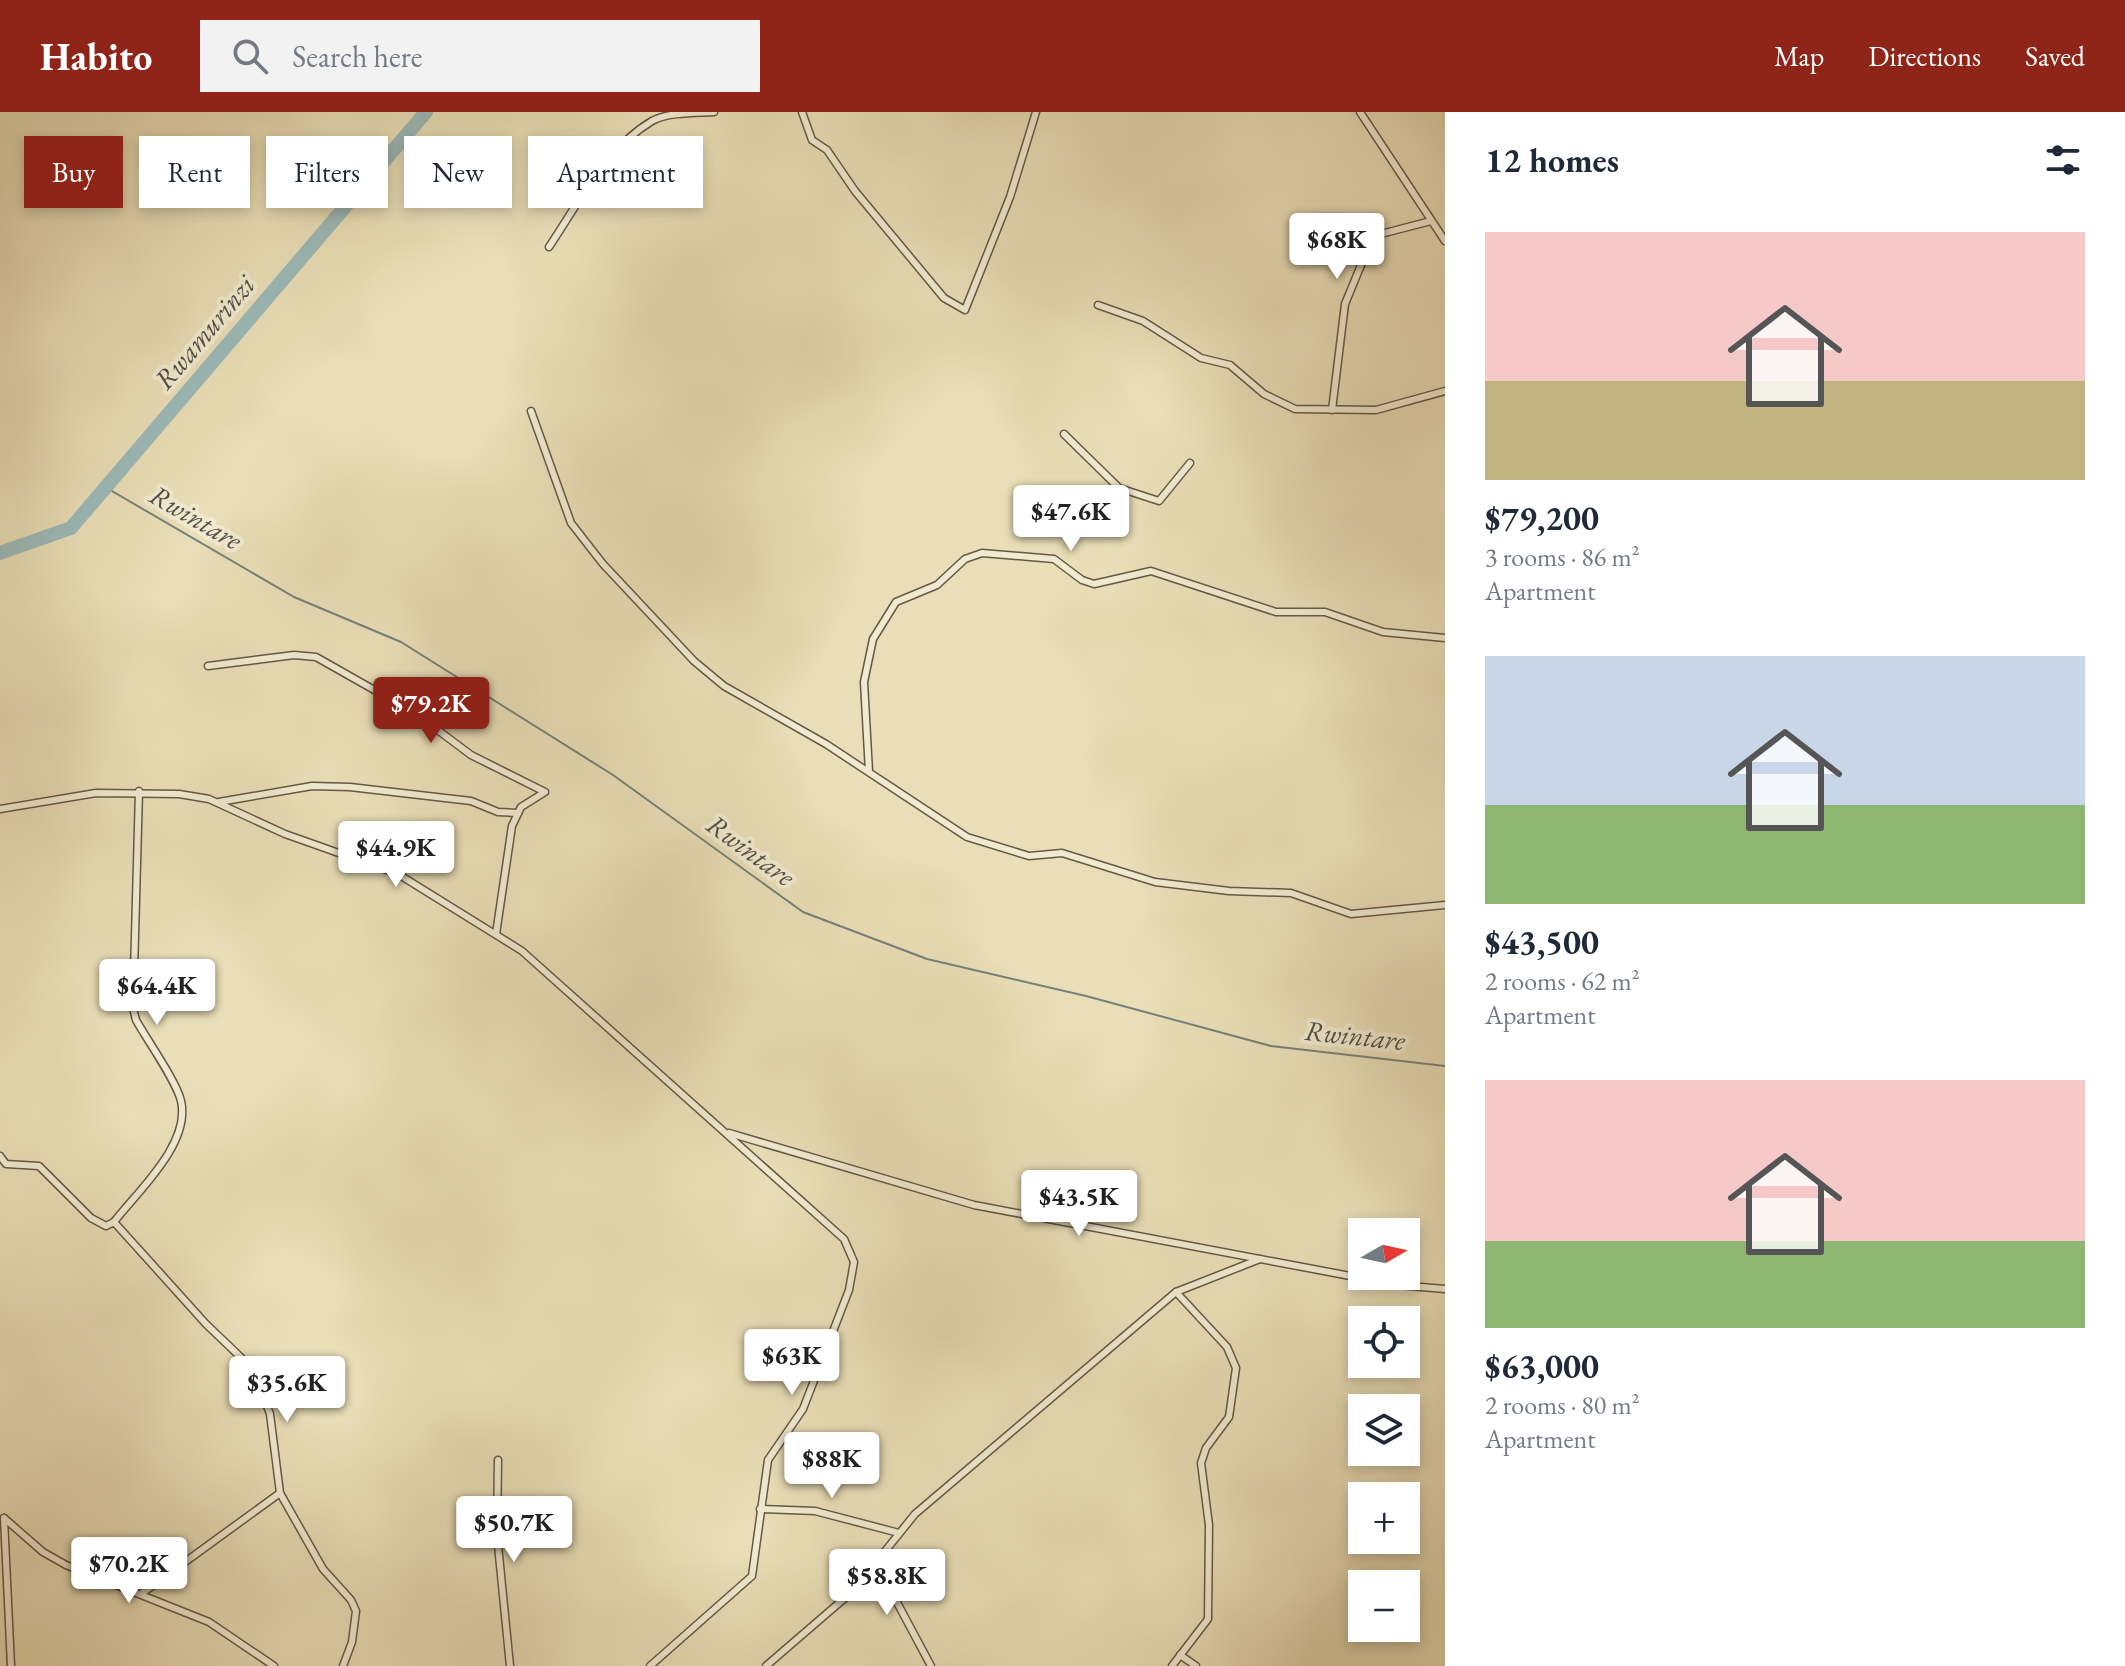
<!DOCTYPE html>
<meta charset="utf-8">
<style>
body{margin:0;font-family:"EB Garamond",serif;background:#f2f2f3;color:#1f2937;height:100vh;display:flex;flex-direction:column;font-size:30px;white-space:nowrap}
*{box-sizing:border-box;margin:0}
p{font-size:26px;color:#747a83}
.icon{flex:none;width:44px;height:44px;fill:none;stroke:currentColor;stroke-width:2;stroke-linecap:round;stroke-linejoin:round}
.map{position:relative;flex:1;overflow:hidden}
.drawer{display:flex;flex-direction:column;background:#fff;width:680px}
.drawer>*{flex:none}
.top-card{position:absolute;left:24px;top:24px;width:760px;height:72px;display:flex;gap:16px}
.needle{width:52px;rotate:81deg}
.tools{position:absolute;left:1348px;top:1106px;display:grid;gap:16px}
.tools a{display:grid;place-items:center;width:72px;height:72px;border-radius:0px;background:#fff;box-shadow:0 4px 12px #0003;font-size:40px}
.price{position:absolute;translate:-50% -68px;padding:0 18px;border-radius:8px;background:#fff;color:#222;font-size:26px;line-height:52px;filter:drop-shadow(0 2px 4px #0008)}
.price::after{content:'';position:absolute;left:50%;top:48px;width:24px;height:18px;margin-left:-12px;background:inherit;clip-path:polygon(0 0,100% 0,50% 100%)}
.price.selected{background:#8f2418;color:#fff}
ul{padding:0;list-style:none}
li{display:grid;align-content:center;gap:16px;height:424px;padding:0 40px}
li span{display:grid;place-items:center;height:248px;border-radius:0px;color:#555}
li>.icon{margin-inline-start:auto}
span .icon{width:144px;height:144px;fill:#fffc;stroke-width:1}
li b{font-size:34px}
h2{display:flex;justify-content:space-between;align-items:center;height:96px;padding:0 40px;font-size:34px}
.tag{padding:0 28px;border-radius:0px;background:#fff;box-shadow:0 4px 12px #0003;font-size:28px;line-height:72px}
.tag.selected{background:#8f2418;color:#fff}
header{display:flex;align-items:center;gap:48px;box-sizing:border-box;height:112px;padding:0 40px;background:#8f2418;color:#fff}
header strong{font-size:38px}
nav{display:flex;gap:44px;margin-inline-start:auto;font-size:28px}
.search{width:560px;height:72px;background:#f2f2f3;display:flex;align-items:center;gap:20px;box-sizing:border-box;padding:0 28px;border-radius:0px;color:#747a83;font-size:30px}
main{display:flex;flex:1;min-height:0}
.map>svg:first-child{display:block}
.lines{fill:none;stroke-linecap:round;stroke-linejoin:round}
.stream{stroke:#75817b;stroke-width:2}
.river{stroke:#9cbab9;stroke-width:14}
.street-casing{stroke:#665845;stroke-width:9}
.street{stroke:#f1ead0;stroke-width:6}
.labels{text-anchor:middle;stroke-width:8;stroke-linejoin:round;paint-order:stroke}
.water-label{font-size:28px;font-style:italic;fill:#525046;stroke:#f1ead0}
</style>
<header>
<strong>Habito</strong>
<div class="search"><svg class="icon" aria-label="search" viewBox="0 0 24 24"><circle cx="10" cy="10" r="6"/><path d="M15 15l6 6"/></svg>Search here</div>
<nav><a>Map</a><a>Directions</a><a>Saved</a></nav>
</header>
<main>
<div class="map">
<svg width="1445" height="1554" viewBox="0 0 1445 1554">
<rect width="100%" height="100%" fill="#e9deb7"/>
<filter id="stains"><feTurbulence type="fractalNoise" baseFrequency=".0025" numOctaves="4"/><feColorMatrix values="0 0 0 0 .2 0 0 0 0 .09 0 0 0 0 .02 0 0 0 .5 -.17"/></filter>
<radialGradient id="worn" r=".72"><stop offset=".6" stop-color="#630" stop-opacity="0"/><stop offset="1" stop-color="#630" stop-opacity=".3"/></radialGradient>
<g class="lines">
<polyline class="stream" points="105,375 294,485 401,530 613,663 803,800 927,847 1086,884 1271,934 1445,954"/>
<polyline class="river" points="0,441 71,416 426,0"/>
<g class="street-casing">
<g id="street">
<polyline points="802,0 812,28 827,38 855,79 944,186 965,198 1010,85 1036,0"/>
<polyline points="1360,0 1445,129"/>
<path d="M549,135C578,92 606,36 652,9C668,0 696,1 714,0"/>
<polyline points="1098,193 1143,209 1201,246 1230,253 1264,282 1295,297 1376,298 1445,279"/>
<polyline points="1332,298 1345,192 1373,124 1431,109"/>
<polyline points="531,299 571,411 603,452 694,549 724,574 826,632 967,725 1029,744 1062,741 1155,770 1229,779 1291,781 1351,802 1445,793"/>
<polyline points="1064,322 1119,376 1159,389 1190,351"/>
<polyline points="208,554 294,543 316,545 415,601 471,643 545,680 521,695 512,714 496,822"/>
<polyline points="869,660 864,570 873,527 896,490 937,473 965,447 982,441 1054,447 1082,468 1094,472 1151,459 1276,500 1325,500 1383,520 1445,526"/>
<polyline points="219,690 312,674 350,675 471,689 498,700 518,701"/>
<polyline points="0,697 96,681 179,682 209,687 285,722 398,762 522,839 844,1127 854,1150 849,1178 803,1297 768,1348 752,1464 650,1554"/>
<polyline points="729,1021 974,1093 1398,1173 1445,1177"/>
<path d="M0,1044L6,1052L39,1054L91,1106L106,1114L114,1110C137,1080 191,1032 181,989C177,970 147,928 136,908L133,896L139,679"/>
<polyline points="114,1110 206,1212 253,1257 270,1302 280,1381 323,1457 351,1488 356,1499 352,1530 343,1554"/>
<polyline points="498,1348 497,1423 510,1554"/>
<polyline points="760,1397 815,1399 899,1421"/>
<polyline points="4,1406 43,1440 66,1453 209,1510 274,1554"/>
<polyline points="4,1406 11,1554"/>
<polyline points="882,1446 893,1483 931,1554"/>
<polyline points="141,1482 280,1381"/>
<polyline points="1180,1543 1196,1554"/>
<polyline points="766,1554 853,1479 915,1402 1176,1180 1260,1147"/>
<polyline points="1172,1554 1208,1507 1209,1413 1201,1351 1206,1336 1229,1305 1236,1256 1227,1235 1176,1180"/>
</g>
</g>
<use href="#street" class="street"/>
</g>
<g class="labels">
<g class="water-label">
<text transform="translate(204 220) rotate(-50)" y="10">Rwamurinzi</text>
<text transform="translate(196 405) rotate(30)" y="10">Rwintare</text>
<text transform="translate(751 738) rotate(36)" y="10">Rwintare</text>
<text transform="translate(1355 923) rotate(6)" y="10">Rwintare</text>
</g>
</g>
<rect width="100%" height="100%" filter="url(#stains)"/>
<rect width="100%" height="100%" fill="url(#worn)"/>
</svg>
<div class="tools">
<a><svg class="needle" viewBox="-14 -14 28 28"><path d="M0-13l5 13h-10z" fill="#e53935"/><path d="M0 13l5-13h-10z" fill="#747a83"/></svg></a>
<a><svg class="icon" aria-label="locate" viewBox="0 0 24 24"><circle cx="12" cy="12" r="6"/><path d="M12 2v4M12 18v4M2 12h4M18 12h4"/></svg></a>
<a><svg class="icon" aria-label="layers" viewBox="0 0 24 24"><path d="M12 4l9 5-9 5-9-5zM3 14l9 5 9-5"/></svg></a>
<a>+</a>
<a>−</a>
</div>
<b class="price" style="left:1337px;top:169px">$68K</b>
<b class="price" style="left:1071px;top:441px">$47.6K</b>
<b class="price selected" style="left:431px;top:633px">$79.2K</b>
<b class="price" style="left:396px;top:777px">$44.9K</b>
<b class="price" style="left:157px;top:915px">$64.4K</b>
<b class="price" style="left:1079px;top:1126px">$43.5K</b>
<b class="price" style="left:792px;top:1285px">$63K</b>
<b class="price" style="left:287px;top:1312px">$35.6K</b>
<b class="price" style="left:832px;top:1388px">$88K</b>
<b class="price" style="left:514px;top:1452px">$50.7K</b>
<b class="price" style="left:129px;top:1493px">$70.2K</b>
<b class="price" style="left:887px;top:1505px">$58.8K</b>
<div class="top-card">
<a class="tag selected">Buy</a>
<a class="tag">Rent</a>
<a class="tag">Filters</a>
<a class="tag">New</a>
<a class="tag">Apartment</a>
</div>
</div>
<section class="drawer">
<h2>12 homes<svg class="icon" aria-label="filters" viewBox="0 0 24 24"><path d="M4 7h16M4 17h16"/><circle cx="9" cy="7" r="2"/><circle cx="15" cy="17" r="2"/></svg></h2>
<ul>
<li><span style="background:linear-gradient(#f6c9c9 60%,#c2b280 0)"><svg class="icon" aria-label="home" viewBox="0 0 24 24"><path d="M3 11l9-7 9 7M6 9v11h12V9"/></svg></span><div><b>$79,200</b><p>3 rooms · 86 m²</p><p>Apartment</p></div></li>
<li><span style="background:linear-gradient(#c9d6e8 60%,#8fb573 0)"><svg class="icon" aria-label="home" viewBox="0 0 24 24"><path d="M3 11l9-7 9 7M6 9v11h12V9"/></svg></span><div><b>$43,500</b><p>2 rooms · 62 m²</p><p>Apartment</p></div></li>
<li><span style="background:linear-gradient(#f6c9c9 65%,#8fb573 0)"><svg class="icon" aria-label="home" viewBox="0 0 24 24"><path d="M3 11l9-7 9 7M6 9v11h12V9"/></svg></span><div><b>$63,000</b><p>2 rooms · 80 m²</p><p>Apartment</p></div></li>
</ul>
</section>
</main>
